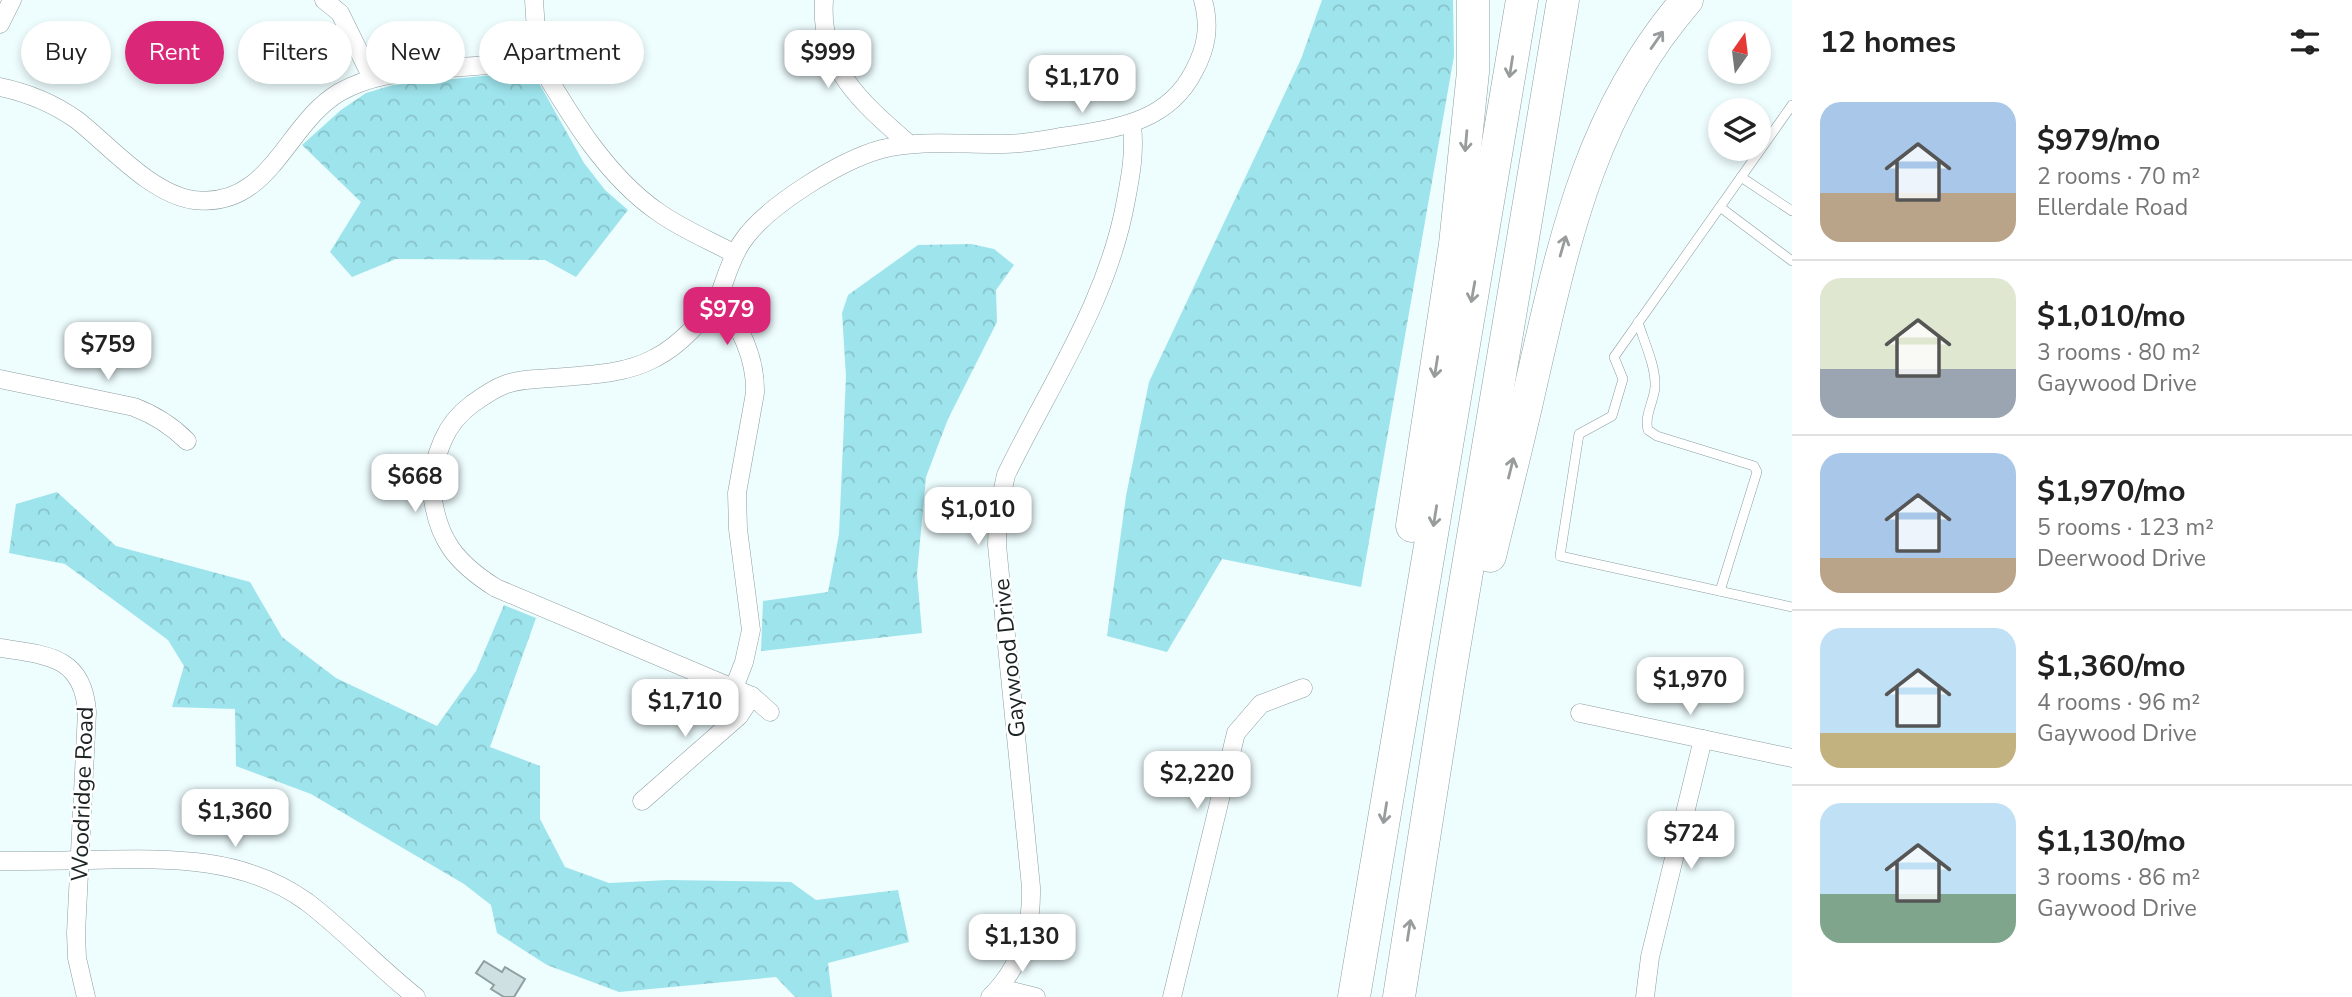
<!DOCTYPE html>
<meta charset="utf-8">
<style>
body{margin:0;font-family:"Nunito Sans",sans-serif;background:#f2f2f2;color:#222;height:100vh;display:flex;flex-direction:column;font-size:26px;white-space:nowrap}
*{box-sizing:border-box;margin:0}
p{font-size:23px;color:#767676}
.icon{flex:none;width:38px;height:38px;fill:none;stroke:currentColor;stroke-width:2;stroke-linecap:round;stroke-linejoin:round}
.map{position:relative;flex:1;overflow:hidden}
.panel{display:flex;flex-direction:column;background:#fff;width:560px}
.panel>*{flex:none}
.guide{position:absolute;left:21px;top:21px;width:665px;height:63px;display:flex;gap:14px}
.needle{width:46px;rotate:14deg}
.buttons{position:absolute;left:1708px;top:21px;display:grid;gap:14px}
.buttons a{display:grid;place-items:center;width:63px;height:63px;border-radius:50%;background:#fff;box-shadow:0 4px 10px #0003;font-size:35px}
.price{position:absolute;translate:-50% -60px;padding:0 16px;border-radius:14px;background:#fff;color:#222;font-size:23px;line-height:46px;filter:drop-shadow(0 2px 4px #0008)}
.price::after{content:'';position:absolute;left:50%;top:42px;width:21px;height:16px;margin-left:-10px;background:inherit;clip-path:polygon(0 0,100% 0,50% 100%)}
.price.on{background:#db2777;color:#fff}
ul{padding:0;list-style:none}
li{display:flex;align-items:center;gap:21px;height:175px;padding:0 28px}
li+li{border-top:2px solid #e0e0e0}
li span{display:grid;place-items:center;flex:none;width:196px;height:140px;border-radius:21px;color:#555}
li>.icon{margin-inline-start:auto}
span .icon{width:84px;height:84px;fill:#fffc;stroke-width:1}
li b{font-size:30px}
h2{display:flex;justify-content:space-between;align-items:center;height:84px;padding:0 28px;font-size:30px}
.pill{padding:0 24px;border-radius:32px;background:#fff;box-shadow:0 4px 10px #0003;font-size:24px;line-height:63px}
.pill.on{background:#db2777;color:#fff}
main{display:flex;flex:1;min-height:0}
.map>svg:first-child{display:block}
.forest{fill:url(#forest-crowns)}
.building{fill:#cee0e2;stroke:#8fa0a2;stroke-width:2}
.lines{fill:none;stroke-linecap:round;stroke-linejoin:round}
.service-casing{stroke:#8d9d9f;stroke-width:10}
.minor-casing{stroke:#8d9d9f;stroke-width:19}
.motorway-casing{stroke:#8d9d9f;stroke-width:33}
.service{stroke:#fff;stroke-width:9}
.minor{stroke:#fff;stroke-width:18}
.motorway{stroke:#fff;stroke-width:32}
.oneway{stroke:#999c9c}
.labels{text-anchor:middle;stroke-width:5;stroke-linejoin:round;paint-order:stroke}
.street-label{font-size:23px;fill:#1c2323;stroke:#fff}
</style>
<main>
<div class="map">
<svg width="1792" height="997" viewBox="0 0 1792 997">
<defs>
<pattern id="forest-crowns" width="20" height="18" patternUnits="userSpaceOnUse" patternTransform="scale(1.75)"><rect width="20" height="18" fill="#9ee4ec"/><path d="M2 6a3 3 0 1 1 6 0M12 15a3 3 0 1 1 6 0" fill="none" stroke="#88c3ca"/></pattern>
</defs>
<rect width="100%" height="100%" fill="#eefdfe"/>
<g class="forest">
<polygon points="1322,0 1453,0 1454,56 1361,587 1222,559 1167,652 1107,636 1126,496 1149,382 1301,59"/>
<polygon points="512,73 539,83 584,163 605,190 628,210 576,277 545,260 396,259 352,277 330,252 361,202 302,145 341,110 366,93 393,85"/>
<polygon points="971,244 994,249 1014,265 996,290 997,322 948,419 926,477 917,574 922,633 761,651 763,601 828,592 839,534 846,376 842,313 848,295 918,245"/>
<polygon points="57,492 116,546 250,582 282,637 336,678 437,726 476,671 504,605 536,618 490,747 540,766 540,819 565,867 609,883 668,880 791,882 816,900 898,890 909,942 828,963 832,997 795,997 776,977 619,992 547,965 497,933 491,905 464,884 311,794 236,766 235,709 172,707 184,666 168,640 65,564 9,553 16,504"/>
</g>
<polygon class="building" points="484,961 502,972 505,967 525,979 514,997 504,997 491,989 494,985 476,973"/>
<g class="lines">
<g class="service-casing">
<g id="service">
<polyline points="1792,105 1614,357 1623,379 1612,416 1579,434 1560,556 1792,607"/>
<polyline points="1741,177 1792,211"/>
<polyline points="1720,207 1792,261"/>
<path d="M1638,322C1644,342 1656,366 1655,387C1654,401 1644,416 1648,430L1657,436L1754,466L1757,472L1720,591"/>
</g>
</g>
<g class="minor-casing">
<g id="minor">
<polyline points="324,0 340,13 372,78"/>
<polyline points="534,0 538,61"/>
<path d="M824,0C819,67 862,103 909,144"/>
<polyline points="0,24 12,0"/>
<path d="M0,87C29,93 53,103 77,120C110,146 151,194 194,200C271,209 285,124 340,92C374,73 410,72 448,68C478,66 508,63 538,61C570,115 605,175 658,212C682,229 709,240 735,254"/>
<path d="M719,296C702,320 682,344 655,358C624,375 586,375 551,378C536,379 518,379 504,385C493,389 482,397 472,404C460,413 449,426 443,440C436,457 430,474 432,492C437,539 456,563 496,588L752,696L770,712"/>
<path d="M0,379L134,407C155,415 171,425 187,441"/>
<path d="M0,648C47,655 83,656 87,712L76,933L77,958L86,997"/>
<path d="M734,688L744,662L751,630L738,529L737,493L755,393C756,356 739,326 719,296C726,278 731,258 742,242C766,206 841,160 882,149C922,139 963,145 1004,144C1025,144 1047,139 1068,136C1118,128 1168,122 1194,71C1207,47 1210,26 1203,0"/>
<polyline points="1580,713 1792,758"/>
<polyline points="642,801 739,716 752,696"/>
<path d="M0,861C27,861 53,861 80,860C159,859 239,853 307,902C345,931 378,967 416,997"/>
<polyline points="999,988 1036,997"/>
<path d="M990,997C1021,967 1032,929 1031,887L997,545C997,520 1000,499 1006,475C1050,384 1108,301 1126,200C1131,174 1135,151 1132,125"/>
<polyline points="1172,997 1236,733 1261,704 1303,688"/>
<polyline points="1645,997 1650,957 1703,739"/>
</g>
</g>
<g class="motorway-casing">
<g id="motorway">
<polyline points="1412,526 1455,244 1473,72 1473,0"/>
<path d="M1490,556C1504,498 1519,439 1532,380C1564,241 1590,112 1687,0"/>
<polyline points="1354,997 1522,0"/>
<polyline points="1399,997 1450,673 1563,0"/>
</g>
</g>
<use href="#service" class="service"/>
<use href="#minor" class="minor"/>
<use href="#motorway" class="motorway"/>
</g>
<defs><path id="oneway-shaft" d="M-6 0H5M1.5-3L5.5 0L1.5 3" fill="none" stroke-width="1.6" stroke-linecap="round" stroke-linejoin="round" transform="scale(1.75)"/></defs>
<g class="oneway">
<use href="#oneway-shaft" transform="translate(1657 40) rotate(-55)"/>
<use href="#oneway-shaft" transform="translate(1511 67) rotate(99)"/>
<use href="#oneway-shaft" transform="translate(1466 141) rotate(95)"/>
<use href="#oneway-shaft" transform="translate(1563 246) rotate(-74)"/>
<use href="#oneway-shaft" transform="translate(1473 292) rotate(100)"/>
<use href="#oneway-shaft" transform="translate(1436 367) rotate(99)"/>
<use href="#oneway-shaft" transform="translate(1511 468) rotate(-76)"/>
<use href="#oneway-shaft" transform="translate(1435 516) rotate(99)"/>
<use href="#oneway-shaft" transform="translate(1385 813) rotate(99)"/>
<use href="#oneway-shaft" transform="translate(1409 930) rotate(-81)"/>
</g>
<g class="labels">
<g class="street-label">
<text transform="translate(1009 658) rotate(-96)" y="8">Gaywood Drive</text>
<text transform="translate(82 794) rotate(-88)" y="8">Woodridge Road</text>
</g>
</g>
</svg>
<div class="buttons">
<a><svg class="needle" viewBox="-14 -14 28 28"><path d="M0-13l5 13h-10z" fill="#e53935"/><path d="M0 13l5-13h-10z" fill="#767676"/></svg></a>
<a><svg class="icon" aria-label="layers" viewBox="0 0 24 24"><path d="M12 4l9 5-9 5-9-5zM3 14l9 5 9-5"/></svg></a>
</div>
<b class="price" style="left:828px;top:90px">$999</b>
<b class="price" style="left:1082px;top:115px">$1,170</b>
<b class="price on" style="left:727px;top:347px">$979</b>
<b class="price" style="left:108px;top:382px">$759</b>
<b class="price" style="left:415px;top:514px">$668</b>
<b class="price" style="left:978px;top:547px">$1,010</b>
<b class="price" style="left:1690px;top:717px">$1,970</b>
<b class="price" style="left:685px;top:739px">$1,710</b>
<b class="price" style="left:1197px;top:811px">$2,220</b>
<b class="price" style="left:235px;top:849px">$1,360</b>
<b class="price" style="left:1691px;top:871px">$724</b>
<b class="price" style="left:1022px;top:974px">$1,130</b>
<div class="guide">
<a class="pill">Buy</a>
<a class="pill on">Rent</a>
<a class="pill">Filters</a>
<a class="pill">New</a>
<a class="pill">Apartment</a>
</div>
</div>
<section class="panel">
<h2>12 homes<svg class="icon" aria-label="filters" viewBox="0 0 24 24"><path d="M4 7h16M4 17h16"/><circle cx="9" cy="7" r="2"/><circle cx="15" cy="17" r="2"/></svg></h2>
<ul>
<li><span style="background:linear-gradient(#a9c7e8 65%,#b9a48a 0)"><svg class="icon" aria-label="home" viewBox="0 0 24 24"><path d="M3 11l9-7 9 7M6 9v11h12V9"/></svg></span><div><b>$979/mo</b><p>2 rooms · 70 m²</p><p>Ellerdale Road</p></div></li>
<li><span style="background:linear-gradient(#dfe7d0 65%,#9aa5b1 0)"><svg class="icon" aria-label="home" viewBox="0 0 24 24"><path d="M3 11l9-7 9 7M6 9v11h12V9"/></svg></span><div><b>$1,010/mo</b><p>3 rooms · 80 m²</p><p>Gaywood Drive</p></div></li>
<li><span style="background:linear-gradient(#a9c7e8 75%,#b9a48a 0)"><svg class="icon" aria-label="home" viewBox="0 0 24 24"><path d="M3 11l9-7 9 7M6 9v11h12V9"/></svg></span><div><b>$1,970/mo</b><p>5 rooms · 123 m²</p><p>Deerwood Drive</p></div></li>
<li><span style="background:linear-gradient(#bfe0f5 75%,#c2b280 0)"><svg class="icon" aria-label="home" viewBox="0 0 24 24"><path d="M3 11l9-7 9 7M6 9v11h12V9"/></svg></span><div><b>$1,360/mo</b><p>4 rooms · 96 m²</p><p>Gaywood Drive</p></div></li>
<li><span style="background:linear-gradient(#bfe0f5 65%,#7fa58c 0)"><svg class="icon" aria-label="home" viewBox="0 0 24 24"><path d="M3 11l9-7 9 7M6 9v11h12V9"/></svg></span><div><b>$1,130/mo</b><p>3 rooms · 86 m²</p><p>Gaywood Drive</p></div></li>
</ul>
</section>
</main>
